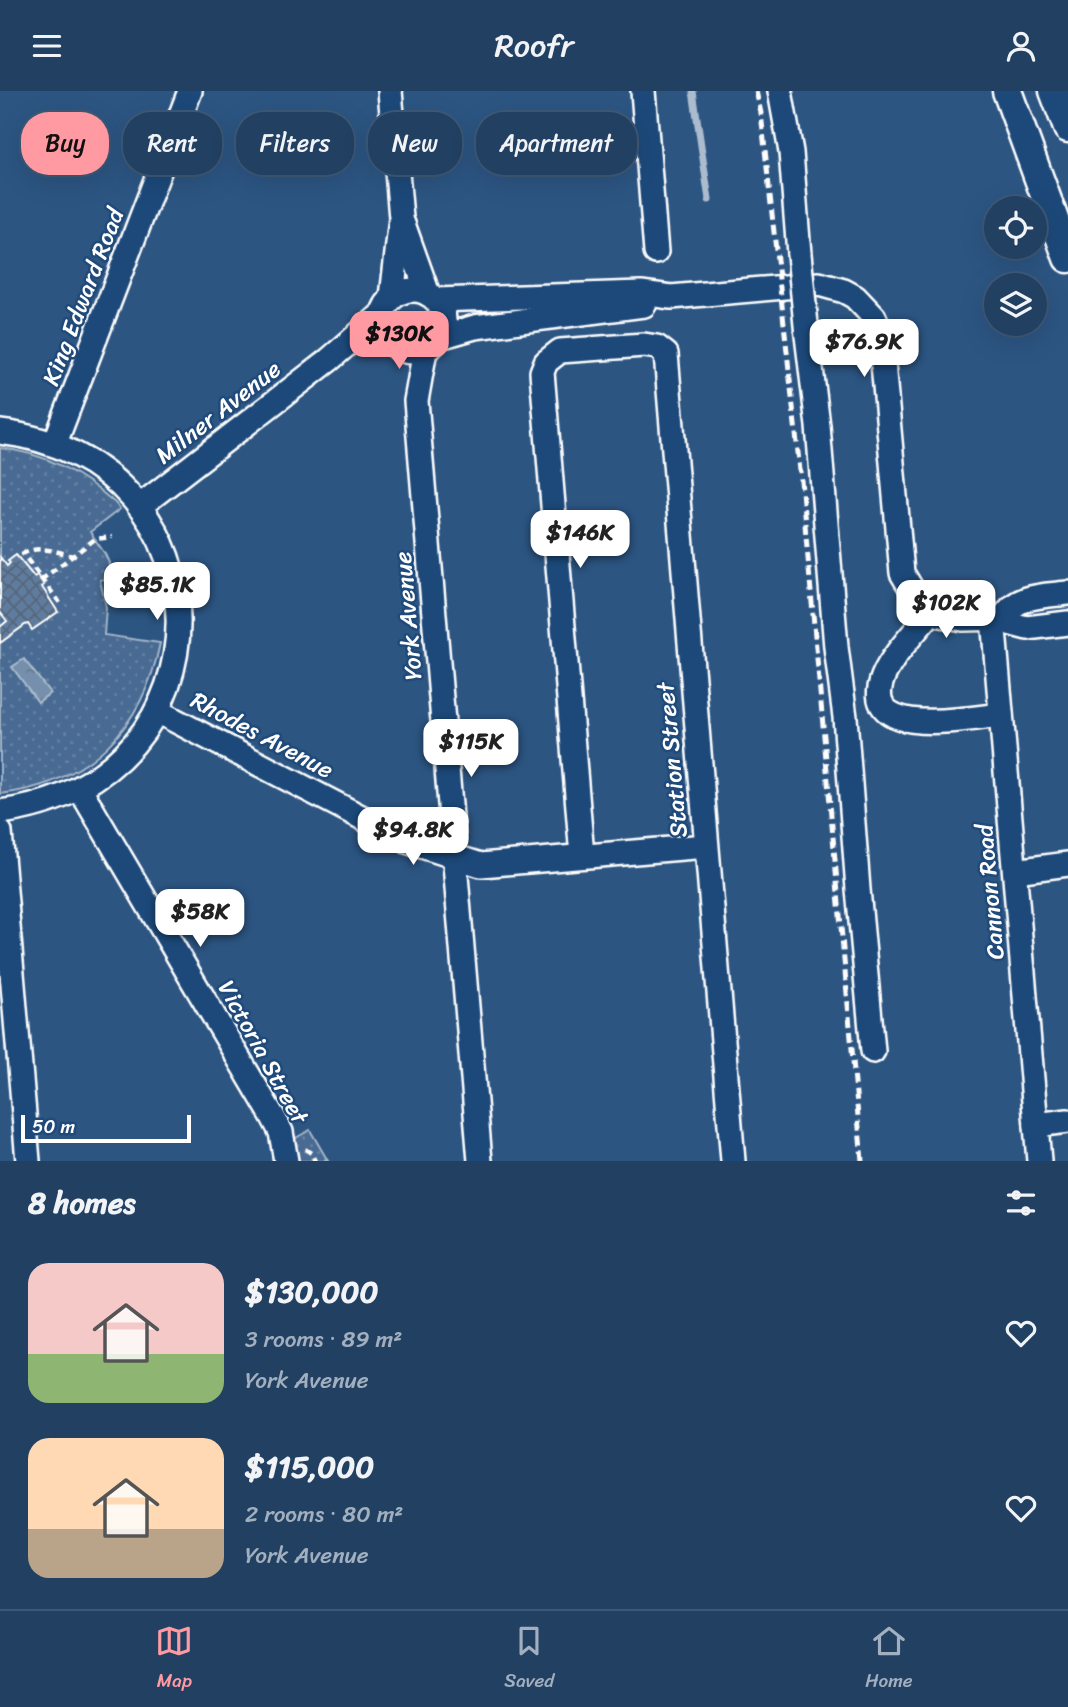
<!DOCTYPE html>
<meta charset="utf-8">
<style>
body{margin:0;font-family:Sriracha,sans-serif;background:#2d4b6b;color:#f1f3f6;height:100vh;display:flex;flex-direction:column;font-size:26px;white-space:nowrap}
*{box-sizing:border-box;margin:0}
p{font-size:23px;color:#a2afbe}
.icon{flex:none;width:38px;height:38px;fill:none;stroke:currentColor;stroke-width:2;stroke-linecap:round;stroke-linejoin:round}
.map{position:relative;height:1070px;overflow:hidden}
.side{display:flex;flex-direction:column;background:#214062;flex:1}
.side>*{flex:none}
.top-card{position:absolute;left:21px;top:21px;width:700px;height:63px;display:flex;gap:14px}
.buttons{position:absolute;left:984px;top:105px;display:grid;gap:14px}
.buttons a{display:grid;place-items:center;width:63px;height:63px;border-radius:50%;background:#214062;box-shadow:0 7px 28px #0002,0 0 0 2px #3e5977;font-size:35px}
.scale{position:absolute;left:21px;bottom:18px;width:170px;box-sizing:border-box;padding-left:7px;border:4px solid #fff;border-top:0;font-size:19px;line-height:24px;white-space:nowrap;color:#fff;-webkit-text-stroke:5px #1f4a7a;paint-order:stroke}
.price{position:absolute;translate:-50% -60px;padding:0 16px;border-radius:14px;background:#fff;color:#222;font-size:23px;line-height:46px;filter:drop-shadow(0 2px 4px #0008)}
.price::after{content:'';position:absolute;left:50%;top:42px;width:21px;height:16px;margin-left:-10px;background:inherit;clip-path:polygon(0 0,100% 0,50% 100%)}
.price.selected{background:#ff9aa2;color:#111}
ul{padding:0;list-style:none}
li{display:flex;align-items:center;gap:21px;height:175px;padding:0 28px}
li span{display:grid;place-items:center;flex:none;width:196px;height:140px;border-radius:21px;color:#555}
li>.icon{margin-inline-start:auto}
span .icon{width:84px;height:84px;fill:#fffc;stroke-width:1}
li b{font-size:30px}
h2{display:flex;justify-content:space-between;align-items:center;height:84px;padding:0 28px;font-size:30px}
.pill{padding:0 24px;border-radius:28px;background:#214062;box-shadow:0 7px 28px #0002,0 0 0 2px #3e5977;font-size:24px;line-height:63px}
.pill.selected{background:#ff9aa2;color:#111}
header{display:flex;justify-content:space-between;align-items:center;height:91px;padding:0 28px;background:#214062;font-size:32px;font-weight:600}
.dock{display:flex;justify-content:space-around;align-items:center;height:98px;border-top:2px solid #3e5977;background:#214062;font-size:19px;color:#a2afbe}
.dock a{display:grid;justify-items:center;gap:4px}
.dock .selected{color:#ff9aa2}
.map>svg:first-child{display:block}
.grass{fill:url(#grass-dots);stroke:#a4b5c8;stroke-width:2}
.water{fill:url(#water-ripples);stroke:#acbcce;stroke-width:2}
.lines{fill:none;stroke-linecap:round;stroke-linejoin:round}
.stream{stroke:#acbcce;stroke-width:7}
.building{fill:url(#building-cross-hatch);stroke:#fff;stroke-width:2}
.minor-casing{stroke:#fff;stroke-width:28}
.major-casing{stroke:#fff;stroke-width:33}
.path{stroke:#fff;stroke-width:4.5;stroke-dasharray:7 5;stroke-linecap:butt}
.minor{stroke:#1f4a7a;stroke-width:23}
.major{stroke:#1f4a7a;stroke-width:28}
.rail{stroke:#fff;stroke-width:5;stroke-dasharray:10 5;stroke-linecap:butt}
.minor-bridge-casing{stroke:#fff;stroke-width:28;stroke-linecap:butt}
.minor-bridge{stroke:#1f4a7a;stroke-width:23}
.labels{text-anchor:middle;stroke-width:5;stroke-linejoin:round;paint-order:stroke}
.street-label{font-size:24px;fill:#fff;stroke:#1f4a7a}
</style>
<header><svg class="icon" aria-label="menu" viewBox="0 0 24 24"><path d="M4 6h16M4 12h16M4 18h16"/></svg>Roofr<svg class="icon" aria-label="person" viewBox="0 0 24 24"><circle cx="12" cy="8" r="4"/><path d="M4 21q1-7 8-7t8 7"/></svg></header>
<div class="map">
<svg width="1068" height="1070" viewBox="0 0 1068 1070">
<defs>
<pattern id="grass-dots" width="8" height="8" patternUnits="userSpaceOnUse" patternTransform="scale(1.75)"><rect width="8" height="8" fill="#486b92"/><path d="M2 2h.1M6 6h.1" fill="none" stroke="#6381a2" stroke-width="1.8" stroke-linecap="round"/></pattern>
<pattern id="water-ripples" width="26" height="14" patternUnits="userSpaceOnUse" patternTransform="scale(1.75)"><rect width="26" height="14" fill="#748fad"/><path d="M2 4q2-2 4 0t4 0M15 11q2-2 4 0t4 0" fill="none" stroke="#66788b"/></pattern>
<pattern id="building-cross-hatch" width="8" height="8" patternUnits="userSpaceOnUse" patternTransform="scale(1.75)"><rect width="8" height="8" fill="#5e7c9f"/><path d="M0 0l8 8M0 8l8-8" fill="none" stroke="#56667a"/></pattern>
</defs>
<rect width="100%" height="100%" fill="#2c5582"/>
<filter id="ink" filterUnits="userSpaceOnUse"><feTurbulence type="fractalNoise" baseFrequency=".0143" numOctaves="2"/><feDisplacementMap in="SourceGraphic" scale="14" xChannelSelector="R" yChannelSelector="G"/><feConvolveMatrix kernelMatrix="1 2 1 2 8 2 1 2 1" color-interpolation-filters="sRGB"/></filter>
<g filter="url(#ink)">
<g class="grass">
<path d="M0,357C46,362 81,382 115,412L120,418L90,441L105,463L115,485L100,489L106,516L104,544L160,552C143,637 89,693 0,703Z"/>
<polygon points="310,1039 328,1070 296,1070 294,1048"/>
</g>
<polygon class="water" points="24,568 50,602 38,611 12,576"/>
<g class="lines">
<polyline class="stream" points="693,0 709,109"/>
</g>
<polygon class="building" points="16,464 34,486 37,484 44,494 42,496 58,521 32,539 28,533 25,534 0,552 0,536 7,530 0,521 0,466 7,475 10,472 8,470"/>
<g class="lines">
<g class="minor-casing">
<g id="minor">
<polyline points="390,0 401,127 392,206"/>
<polyline points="643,0 656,161"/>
<polyline points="780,0 791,61 799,163"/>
<polyline points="403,133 428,203"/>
<circle cx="413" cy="230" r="31"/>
<polyline points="436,209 641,202 671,206 819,193 844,200 855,206 874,226 880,239 902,482 919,510 941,524 963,528 1004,527 1012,533 1027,537 1068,532"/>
<polyline points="807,244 818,335 836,556 845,626 858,798 873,960"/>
<polyline points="440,246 475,236 644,214"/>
<polyline points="425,259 416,310 480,1070"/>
<path d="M0,341C236,369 239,691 0,721"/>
<polyline points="55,352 190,0"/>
<polyline points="140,415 329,269 382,223"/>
<path d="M932,520C917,539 892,564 883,586C858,650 970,627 1001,624"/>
<polyline points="993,527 1039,1070"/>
<path d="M1004,527C1016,503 1044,505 1068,502"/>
<polyline points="157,620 409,751 481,774 706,755"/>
<polyline points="80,698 272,1024 281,1041 286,1070"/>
<polyline points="0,741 28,1070"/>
<polyline points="582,765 542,281 546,271 560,260 644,254 657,256 666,263 733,1070"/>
<polyline points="1015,780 1068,773"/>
<polyline points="1036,1034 1068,1030"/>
</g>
</g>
<g class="major-casing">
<g id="major">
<polyline points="1007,0 1068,167"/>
<polyline points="1054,0 1068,37"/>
</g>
</g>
<g class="path">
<polyline points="41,489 95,448 112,446"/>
<path d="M60,512L23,463C37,453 58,461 73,465"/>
<polyline points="305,1058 311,1062 315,1070"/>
</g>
<use href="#minor" class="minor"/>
<use href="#major" class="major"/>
<polyline class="rail" points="756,0 761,22 801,389 862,1070"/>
<g class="minor-bridge-casing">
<polyline id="minor-bridge" points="799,163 807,244"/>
</g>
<use href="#minor-bridge" class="minor-bridge"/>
</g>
</g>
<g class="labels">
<g class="street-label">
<text transform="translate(83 206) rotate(-69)" y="8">King Edward Road</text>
<text transform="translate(218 321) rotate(-38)" y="8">Milner Avenue</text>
<text transform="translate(408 525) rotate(-95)" y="8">York Avenue</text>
<text transform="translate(262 644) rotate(28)" y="8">Rhodes Avenue</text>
<text transform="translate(672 669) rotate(-95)" y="8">Station Street</text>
<text transform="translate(990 801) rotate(-95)" y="8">Cannon Road</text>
<text transform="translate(263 961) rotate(61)" y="8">Victoria Street</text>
</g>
</g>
</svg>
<div class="buttons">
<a><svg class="icon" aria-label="locate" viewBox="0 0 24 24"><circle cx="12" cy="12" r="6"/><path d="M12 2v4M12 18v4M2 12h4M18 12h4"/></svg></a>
<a><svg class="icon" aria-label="layers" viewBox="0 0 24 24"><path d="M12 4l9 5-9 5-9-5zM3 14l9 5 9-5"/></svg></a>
</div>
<div class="scale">50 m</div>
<b class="price selected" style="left:399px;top:280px">$130K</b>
<b class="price" style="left:864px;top:288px">$76.9K</b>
<b class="price" style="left:580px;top:479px">$146K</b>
<b class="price" style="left:157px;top:531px">$85.1K</b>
<b class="price" style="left:946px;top:549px">$102K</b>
<b class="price" style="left:471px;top:688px">$115K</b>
<b class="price" style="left:413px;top:776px">$94.8K</b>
<b class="price" style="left:200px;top:858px">$58K</b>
<div class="top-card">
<a class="pill selected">Buy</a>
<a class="pill">Rent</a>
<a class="pill">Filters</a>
<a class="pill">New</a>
<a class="pill">Apartment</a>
</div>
</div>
<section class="side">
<h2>8 homes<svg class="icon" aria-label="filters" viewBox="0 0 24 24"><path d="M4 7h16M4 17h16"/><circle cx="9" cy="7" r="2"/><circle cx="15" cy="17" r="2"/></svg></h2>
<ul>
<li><span style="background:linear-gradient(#f6c9c9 65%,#8fb573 0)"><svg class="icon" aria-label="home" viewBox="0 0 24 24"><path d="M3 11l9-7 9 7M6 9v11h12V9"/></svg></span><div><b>$130,000</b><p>3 rooms · 89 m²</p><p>York Avenue</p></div><svg class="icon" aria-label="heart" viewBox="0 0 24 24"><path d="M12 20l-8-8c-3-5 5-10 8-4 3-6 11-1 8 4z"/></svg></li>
<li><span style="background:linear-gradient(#ffd9b3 65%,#b9a48a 0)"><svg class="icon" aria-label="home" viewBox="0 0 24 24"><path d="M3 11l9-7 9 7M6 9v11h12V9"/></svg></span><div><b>$115,000</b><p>2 rooms · 80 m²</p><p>York Avenue</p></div><svg class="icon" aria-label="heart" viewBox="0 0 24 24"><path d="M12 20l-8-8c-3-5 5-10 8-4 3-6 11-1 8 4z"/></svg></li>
</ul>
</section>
<nav class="dock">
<a class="selected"><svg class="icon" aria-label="map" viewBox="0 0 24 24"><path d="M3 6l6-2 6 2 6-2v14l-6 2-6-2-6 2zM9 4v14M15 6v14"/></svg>Map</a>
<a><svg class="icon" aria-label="saved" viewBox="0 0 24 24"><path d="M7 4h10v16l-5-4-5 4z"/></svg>Saved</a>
<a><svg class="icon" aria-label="home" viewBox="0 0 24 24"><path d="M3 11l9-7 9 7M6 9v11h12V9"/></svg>Home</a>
</nav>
